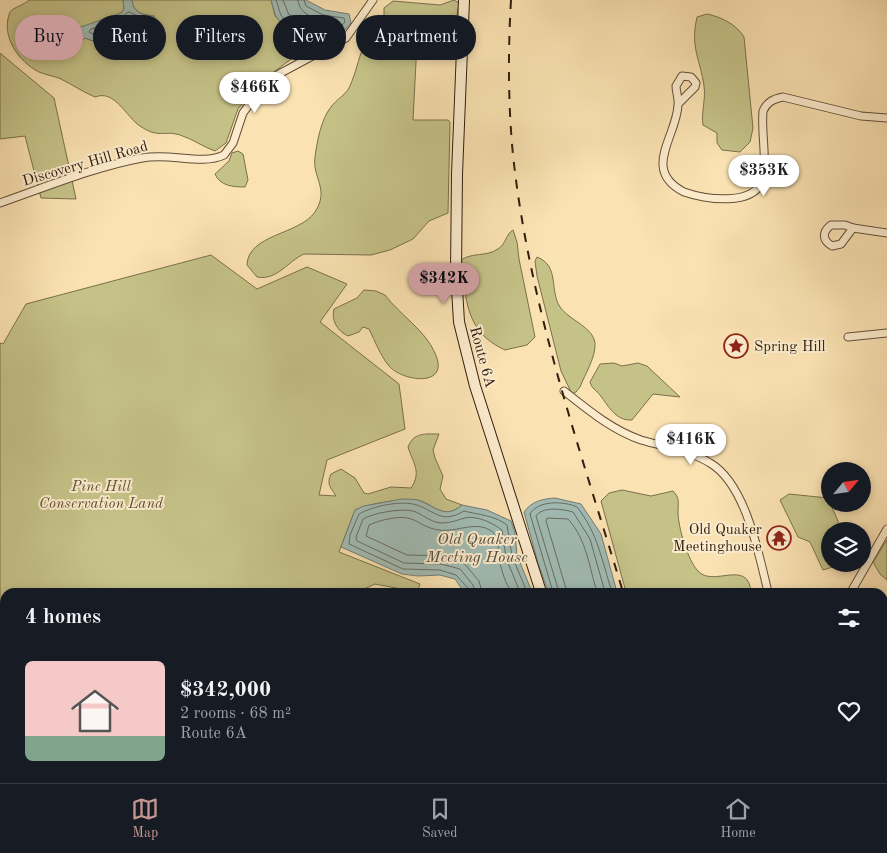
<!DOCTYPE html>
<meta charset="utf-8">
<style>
body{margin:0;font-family:"Old Standard TT",serif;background:#20242c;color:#f1f3f6;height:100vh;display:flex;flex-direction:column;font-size:19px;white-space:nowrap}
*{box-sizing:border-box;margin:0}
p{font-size:16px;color:#9ea1a6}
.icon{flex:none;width:28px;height:28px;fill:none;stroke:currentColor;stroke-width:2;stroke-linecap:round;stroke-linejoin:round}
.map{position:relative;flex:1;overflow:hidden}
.details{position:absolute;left:0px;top:588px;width:888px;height:196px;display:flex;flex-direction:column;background:#171b24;border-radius:15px 15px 0 0;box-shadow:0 2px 8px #0003}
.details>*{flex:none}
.top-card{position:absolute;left:15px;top:15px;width:500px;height:45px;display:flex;gap:10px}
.needle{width:32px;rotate:61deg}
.controls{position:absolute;left:821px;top:462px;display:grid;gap:10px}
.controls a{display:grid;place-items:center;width:50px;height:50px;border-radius:50%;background:#171b24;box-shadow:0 2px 8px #0003;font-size:25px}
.price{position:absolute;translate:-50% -42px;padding:0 11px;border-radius:18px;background:#fff;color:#222;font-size:16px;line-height:32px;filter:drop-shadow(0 1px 2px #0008)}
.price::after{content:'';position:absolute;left:50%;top:30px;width:15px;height:11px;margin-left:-8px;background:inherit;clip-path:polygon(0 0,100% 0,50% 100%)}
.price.selected{background:#c59692;color:#111}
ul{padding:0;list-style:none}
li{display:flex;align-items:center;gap:15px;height:125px;padding:0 25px}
li span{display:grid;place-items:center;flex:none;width:140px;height:100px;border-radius:8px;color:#555}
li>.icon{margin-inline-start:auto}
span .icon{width:60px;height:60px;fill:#fffc;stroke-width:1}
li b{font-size:21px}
h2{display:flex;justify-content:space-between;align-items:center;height:60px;padding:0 25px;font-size:21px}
.tag{padding:0 18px;border-radius:22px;background:#171b24;box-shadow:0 2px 8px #0003;font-size:18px;line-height:45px}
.tag.selected{background:#c59692;color:#111}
.tab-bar{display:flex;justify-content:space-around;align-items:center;height:70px;border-top:1px solid #363941;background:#171b24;font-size:14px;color:#9ea1a6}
.tab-bar a{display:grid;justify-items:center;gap:2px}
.tab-bar .selected{color:#c59692}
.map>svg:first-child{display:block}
.green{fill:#c5c288;stroke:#7a704c}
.water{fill:#a1bcb5;stroke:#747c73}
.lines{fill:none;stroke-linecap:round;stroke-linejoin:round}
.shore{stroke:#686c62;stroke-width:1}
.street-casing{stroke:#634e38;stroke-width:9}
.secondary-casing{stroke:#301d0f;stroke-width:12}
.street{stroke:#fceccd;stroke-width:7}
.secondary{stroke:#fceccd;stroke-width:10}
.rail{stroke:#301d0f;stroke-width:2;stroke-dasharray:9 9;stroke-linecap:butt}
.labels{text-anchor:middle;stroke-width:4;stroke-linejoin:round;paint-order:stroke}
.street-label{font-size:15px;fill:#301d0f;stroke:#fceccd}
.poi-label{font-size:15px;fill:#301d0f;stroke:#fceccd;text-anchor:start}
.park-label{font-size:15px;font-style:italic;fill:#5d4f33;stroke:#fceccd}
.water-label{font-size:16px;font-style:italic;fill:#524d41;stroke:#fceccd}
</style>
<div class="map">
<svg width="887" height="783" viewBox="0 0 887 783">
<rect width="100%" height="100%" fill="#fbe2b2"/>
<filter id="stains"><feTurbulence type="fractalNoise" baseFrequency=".004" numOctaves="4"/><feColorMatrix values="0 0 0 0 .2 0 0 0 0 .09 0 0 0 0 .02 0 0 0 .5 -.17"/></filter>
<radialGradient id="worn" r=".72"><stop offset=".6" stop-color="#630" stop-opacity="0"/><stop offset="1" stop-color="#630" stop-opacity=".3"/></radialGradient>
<g class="green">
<path d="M29,0H123L124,9L121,13L78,29L72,28L51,44C74,52 67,50 85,38L99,43L128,30L136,29L150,37L162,30L155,25L154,16C143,15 133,13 132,0H271L275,16L288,27L335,41L294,57L260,82L238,109L226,143L215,151C203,147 193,139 180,135C163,130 159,139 140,126C126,117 115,89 95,97C83,92 73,85 61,79C54,76 46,75 39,72C19,62 0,36 10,12C14,7 24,5 29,0Z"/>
<path d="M454,0L459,3L453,40L446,44C427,46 411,23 390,23L384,16V8L393,1L440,5Z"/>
<path d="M707,14C721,17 736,24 744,37L753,128L750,142L740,152L722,150L717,143V133L703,125C701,112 706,99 704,86C700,58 690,48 697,17Z"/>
<path d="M380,30C392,30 409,34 417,43L413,120H448L450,122L448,213L429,221L413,239L390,250L371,255L304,254C288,261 277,281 257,277L247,265C248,234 299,235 315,212C330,189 312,178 315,157C317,142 321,119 331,107C336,100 345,95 349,88C357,71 359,54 367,38L371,33Z"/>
<polygon points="0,53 54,98 76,199 41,198 25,136 0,139"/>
<path d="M238,151L243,154L248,180L245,187C233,187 220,186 215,174L229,161L232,153Z"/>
<path d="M513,230L517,242L519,259L535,337L527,345L505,350C465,332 466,299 461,260C473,252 486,257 498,249C506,244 506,234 513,230Z"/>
<path d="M211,255L257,289L307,267L347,284L320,322L399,384L405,429L327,460L319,495L336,496C331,488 326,484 331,474L341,469L355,478L364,493L368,494L391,487L411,488C422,472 413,463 408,447C414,432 425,434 439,434L433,450L435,458L443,476L440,489L446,499L462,505C442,522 433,502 416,500C401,499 369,503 355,510L339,552L420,584L417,592L375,584L358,592H5V779H49L38,783H0V343L3,344L26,304Z"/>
<path d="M537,257C560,266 549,290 560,307C569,320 593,327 595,343C596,357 585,374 580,387L576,392L572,394L561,371L537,276L535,261Z"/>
<path d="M364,290L376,291L385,295C400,315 425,330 435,353C451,388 403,382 389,366C380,355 375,341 369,329L363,327L359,332L348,336C337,331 331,320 334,309L357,298Z"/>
<path d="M614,363L622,366L638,363L647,366L680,397L653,394L632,420C616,421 609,407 600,395C596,390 592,389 590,382L600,364Z"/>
<path d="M622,490L651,496L673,491C680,498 678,503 678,512C678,527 688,561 698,571C713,588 748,558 751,592H626L601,501L609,493Z"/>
<polygon points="789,494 828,498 841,528 841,531 830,531 830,564 842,564 823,570 810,542 798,537 780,500"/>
<polygon points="887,540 887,580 880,574 873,562"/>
<polygon points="733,779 814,779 825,783 727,783"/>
</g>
<g class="water">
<path d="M123,0H132C133,13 143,15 154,16L155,25L162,30L161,34L150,37L136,29L121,32L99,43L85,38L73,50L51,44L54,36L64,30L78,28L121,13L124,9Z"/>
<path d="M271,0H306L325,10L349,14L351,23L335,41C320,38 286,30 277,18C274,13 273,6 271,0Z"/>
<path d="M555,498L581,504L601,534L617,592L548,591L538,563L524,512C532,501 542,499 555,498Z"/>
<path d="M402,499C407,499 413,499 418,500C435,506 445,520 462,505L487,510L511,521L515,533L517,555L532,592H464L455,579L440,575L418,576L402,574L341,547L355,510L364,506Z"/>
</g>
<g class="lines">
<g class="shore">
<path d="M276,0C278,5 279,11 281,15C286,24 323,34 333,35L345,22L344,18L323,15L306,6L304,0"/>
<path d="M283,0L289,15L330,28L333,26V22C319,20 299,16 298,0"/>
<polygon points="129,12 149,21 150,29 147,30 137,24 127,25 99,37 89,32 91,29 115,22"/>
<path d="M468,592V588L456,575L440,570L403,569L349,544L350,535L359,514C373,506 401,500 417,505C436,512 442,524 464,511C479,515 494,515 507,525L512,556L527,592"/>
<path d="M475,592L473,585L460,569L441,564L404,563L357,541L356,537L363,519C373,513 402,508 413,511C423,514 431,523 442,523C451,523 457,520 465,518C476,515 493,523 502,530L506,558L520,592"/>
<path d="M482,592L479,581L463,562L442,556L407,555L366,536L369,525C380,520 402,514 414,520C422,524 429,529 439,530C457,533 479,518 495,534C500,539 497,554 499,560C502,571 505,584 512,592"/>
<path d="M553,592L530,514C538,500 564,501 577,507C598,533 602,562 612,592"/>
<path d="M559,592L536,516C543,506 562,509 573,512L590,539L605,592"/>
<path d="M567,592L546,521L547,518L568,519C587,540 589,567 597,592"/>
</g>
<g class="street-casing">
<g id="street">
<path d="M679,103L695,87L696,83L691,77L682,76L676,86C676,92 679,99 678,105C677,136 641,170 684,192C704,199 757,208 763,177C767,157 761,132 763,111C767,102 773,99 783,97L861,116L887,118"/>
<path d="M0,203C46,187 94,167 142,158C171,152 200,166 224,155L233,143L243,113L262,87L279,74L346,38L373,0"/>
<path d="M831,225H845L853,228L841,244L832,246C822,240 822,232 831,225Z"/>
<polyline points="853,228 887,233"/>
<polyline points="848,337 887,333"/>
<path d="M564,391C588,410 612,430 641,440C664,447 689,450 710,463C746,484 759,555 768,592"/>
<polyline points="851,592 887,529"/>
<polyline points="882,702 887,703"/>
<polyline points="186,779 188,783"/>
<polyline points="664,779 665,783"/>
<polyline points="704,779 706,783"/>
<polyline points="601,780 630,779"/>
</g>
</g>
<g class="secondary-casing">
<g id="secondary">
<polyline points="464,0 457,174 456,272 459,322 475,386 541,592"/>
<polyline points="567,783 601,780"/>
</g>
</g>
<use href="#street" class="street"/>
<use href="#secondary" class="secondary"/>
<g class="rail">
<path d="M511,0C508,51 508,104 513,155C529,305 580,449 623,592"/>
<polyline points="679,779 680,783"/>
</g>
</g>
<defs>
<g id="sight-ring" transform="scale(1.25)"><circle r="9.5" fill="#fceccd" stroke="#8f2418" stroke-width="1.5"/><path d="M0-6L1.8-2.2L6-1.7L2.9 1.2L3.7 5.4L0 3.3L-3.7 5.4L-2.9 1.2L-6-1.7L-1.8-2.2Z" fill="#8f2418"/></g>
<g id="temple-ring" transform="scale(1.25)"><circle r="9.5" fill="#fceccd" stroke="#8f2418" stroke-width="1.5"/><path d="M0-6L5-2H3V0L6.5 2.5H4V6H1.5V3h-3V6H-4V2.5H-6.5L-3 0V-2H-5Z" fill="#8f2418"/></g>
</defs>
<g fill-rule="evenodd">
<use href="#sight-ring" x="736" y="346"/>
<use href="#temple-ring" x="779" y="538"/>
</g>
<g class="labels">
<g class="street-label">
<text transform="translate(85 163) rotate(-16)" y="5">Discovery Hill Road</text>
<text transform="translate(483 357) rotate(75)" y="5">Route 6A</text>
</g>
<g class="poi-label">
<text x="754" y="351">Spring Hill</text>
<text x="762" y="534" text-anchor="end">Old Quaker<tspan x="762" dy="17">Meetinghouse</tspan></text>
</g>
<g class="park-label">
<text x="101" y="491">Pine Hill<tspan x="101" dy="17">Conservation Land</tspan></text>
</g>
<g class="water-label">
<text x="477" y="544">Old Quaker<tspan x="477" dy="18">Meeting House</tspan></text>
</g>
</g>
<rect width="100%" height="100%" filter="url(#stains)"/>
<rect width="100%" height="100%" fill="url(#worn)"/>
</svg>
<div class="controls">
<a><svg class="needle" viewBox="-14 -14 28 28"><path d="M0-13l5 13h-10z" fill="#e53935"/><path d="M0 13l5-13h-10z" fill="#9ea1a6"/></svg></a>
<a><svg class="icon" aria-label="layers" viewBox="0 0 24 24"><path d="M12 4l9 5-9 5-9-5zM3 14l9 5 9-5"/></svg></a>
</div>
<b class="price" style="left:255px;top:114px">$466K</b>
<b class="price" style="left:764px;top:197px">$353K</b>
<b class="price selected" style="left:444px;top:305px">$342K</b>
<b class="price" style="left:691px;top:466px">$416K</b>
<div class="top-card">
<a class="tag selected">Buy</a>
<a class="tag">Rent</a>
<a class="tag">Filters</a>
<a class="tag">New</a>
<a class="tag">Apartment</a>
</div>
<section class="details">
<h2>4 homes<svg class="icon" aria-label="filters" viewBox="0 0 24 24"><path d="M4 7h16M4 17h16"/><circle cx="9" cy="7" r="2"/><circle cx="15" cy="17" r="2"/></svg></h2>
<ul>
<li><span style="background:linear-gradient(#f6c9c9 75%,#7fa58c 0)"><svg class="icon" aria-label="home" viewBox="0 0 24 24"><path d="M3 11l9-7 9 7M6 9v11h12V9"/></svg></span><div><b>$342,000</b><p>2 rooms · 68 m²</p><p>Route 6A</p></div><svg class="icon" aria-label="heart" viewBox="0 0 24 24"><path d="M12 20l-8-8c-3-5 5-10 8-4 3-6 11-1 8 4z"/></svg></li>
</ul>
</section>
</div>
<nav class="tab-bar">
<a class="selected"><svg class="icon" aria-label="map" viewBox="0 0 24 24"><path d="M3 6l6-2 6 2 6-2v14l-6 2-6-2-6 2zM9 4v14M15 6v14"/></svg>Map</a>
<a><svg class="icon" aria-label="saved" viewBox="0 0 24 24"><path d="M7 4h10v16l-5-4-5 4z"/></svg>Saved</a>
<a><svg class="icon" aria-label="home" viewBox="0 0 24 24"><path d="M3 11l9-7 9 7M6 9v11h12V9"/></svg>Home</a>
</nav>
